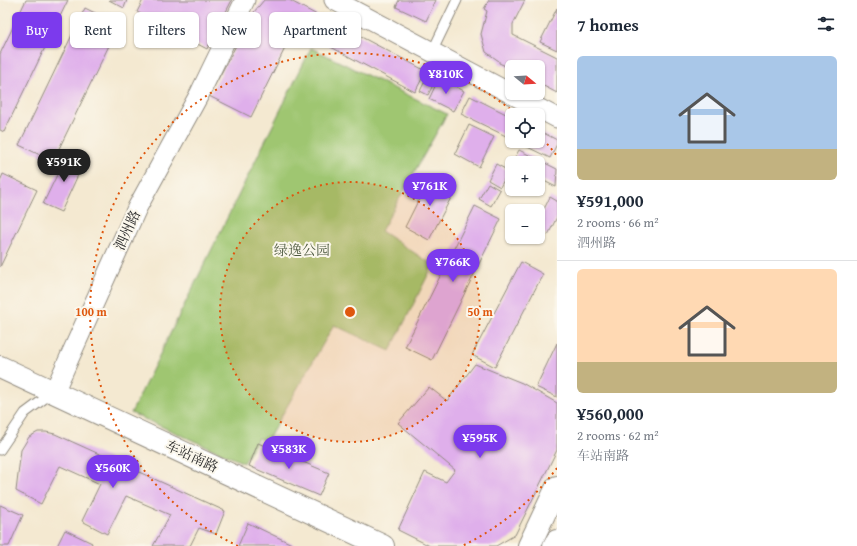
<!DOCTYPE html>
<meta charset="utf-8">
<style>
body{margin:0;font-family:"Gentium Book Plus","Noto Serif SC",serif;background:#f6f6f7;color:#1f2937;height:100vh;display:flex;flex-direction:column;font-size:15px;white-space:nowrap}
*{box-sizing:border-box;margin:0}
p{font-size:13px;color:#747a83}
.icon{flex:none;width:22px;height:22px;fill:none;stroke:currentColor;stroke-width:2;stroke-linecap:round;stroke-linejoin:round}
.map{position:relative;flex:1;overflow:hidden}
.drawer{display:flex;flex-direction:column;background:#fff;width:300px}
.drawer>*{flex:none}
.hud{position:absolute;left:12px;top:12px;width:380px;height:36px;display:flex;gap:8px}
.needle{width:26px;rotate:108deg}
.controls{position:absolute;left:505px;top:60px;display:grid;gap:8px}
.controls a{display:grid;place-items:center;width:40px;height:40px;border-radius:6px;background:#fff;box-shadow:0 1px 3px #0004;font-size:20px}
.price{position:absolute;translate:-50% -34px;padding:0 9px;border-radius:14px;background:#7c3aed;color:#fff;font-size:13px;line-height:26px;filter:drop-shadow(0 1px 2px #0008)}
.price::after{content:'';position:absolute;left:50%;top:24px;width:12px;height:9px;margin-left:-6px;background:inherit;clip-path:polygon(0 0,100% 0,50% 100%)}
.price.selected{background:#222;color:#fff}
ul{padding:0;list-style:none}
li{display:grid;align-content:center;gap:8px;height:212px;padding:0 20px}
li+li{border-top:1px solid #e0e1e3}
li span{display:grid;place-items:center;height:124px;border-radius:6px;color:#555}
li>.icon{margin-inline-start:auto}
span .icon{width:72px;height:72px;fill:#fffc;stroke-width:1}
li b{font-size:17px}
h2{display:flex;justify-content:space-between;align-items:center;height:48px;padding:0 20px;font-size:17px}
.chip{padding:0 14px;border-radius:6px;background:#fff;box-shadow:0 1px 3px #0004;font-size:14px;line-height:36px}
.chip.selected{background:#7c3aed;color:#fff}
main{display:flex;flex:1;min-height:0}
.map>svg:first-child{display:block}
.green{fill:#9fc671;stroke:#65784e}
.building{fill:#dfafeb}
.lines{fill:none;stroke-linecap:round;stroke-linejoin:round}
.service-casing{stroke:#908a7e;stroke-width:11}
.minor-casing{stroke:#908a7e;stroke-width:21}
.tertiary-casing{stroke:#908a7e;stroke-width:24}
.secondary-casing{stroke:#908a7e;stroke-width:24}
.service{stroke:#fff;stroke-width:9}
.minor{stroke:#fff;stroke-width:19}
.tertiary{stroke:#fff;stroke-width:22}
.secondary{stroke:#fff;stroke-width:22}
.ring{fill:none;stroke:#df570e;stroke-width:2;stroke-dasharray:2 4}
.labels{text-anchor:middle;stroke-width:4;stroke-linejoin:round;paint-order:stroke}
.street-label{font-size:14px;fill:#2b2b2b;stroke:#fbf7ec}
.park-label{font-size:14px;fill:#4e5a40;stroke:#fbf7ec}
.centre{fill:#df570e;stroke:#fbf7ec;stroke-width:2}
.ring-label{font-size:12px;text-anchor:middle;font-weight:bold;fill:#df570e;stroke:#fbf7ec;stroke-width:4;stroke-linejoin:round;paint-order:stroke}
</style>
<main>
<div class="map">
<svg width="557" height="546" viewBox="0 0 557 546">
<rect width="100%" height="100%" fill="#fbf7ec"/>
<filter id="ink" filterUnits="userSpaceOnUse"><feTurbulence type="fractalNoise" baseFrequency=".025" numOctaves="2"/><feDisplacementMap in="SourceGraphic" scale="8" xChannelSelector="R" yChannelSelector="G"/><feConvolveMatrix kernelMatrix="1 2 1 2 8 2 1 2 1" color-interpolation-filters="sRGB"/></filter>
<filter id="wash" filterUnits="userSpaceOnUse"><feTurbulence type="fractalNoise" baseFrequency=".012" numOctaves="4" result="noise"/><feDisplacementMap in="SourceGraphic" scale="16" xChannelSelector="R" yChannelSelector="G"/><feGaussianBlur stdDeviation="0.9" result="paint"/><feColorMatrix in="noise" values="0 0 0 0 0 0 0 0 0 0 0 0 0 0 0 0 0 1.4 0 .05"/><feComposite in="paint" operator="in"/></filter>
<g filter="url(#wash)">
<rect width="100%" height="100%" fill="#f4e9d1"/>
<polygon class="green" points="311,48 447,114 381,231 433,265 390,351 334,325 267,441 258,438 244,463 131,413"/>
<g id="blocks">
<g class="building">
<polygon points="26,0 68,0 4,132 0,130 0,54"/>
<polygon points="109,0 127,0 124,8"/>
<polygon points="143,0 232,0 207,49 137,12"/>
<polygon points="264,0 289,0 317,15 302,43 291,36 251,117 209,96 254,12"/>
<polygon points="399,0 436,0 426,21 396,7"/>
<polygon points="489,0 525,0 513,24 513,35 557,57 557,93 538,83 538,67 512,67 512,69 499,63 499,61 486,52 481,34 487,11 484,9"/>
<polygon points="85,8 119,25 53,161 19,145"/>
<polygon points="557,8 557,50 540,42"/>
<polygon points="327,19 426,71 415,92 316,39"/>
<polygon points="427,77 435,81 428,95 420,91"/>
<polygon points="439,78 464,91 453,111 429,99"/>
<polygon points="470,96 512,117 512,139 461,114"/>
<polygon points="469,125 494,137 479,167 455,154"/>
<polygon points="538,130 557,140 557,144 550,158 515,141 538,141"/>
<polygon points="519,150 557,169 556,187 538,178 538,163 512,163"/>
<polygon points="67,154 84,162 61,212 43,204"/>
<polygon points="496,164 509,171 500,187 488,180"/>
<polygon points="3,174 37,190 0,267 0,181"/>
<polygon points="431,175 456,188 429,240 405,227"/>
<polygon points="488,183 500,190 491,206 479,199"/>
<polygon points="550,197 557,201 557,217 548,235 538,230 538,221"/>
<polygon points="475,206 501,219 432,360 405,347"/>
<polygon points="521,262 543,274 495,367 472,355"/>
<polygon points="557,343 557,397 536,387"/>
<polygon points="475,364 522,383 557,403 557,450 515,535 496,546 430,546 398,530 425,472 446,482 455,470 398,423 429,387 447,401"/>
<polygon points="38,432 46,432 55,434 225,511 216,534 199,528 190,546 153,546 170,515 126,496 107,534 82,521 100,484 60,466 41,504 16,491 21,450 29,437"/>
<polygon points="258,443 329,473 319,496 249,466"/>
<polygon points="0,505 23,515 9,546 0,546"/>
<polygon points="248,523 296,546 238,546"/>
<polygon points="65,530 92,543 91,546 57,546"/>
</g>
</g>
</g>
<g filter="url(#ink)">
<use href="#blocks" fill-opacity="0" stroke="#908a7e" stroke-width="1"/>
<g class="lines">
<g class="service-casing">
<g id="service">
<polyline points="432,52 457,0"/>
<polyline points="0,450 25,413 52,393"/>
</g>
</g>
<g class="minor-casing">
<g id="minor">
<polyline points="334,0 557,118"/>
<polyline points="54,392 137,208 200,93 245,0"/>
</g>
</g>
<g class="tertiary-casing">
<polyline id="tertiary" points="0,367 383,546"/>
</g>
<g class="secondary-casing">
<g id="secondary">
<polyline points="529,546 557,487"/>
<polyline points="554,546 557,541"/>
</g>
</g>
<use href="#service" class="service"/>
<use href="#minor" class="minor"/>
<use href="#tertiary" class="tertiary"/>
<use href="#secondary" class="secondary"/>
</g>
</g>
<circle cx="350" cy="312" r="130" fill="#df570e" fill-opacity=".12"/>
<g class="ring">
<circle cx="350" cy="312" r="130"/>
<path d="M557 468A259 259 0 0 1 462 546M238 546A259 259 0 1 1 516 114M539 135A259 259 0 0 1 557 156"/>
</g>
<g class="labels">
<g class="street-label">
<text transform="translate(127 230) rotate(-65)" y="5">泗州路</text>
<text transform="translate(192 456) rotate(25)" y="5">车站南路</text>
</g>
<g class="park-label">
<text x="302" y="255">绿逸公园</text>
</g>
</g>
<circle cx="350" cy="312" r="6" class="centre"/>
<g class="ring-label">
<text x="480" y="316">50 m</text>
<text x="91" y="316">100 m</text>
</g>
</svg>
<div class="controls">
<a><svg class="needle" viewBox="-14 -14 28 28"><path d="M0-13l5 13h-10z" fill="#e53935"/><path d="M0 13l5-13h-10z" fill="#747a83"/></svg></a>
<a><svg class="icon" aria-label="locate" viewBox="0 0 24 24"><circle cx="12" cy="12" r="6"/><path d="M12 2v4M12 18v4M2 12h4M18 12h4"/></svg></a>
<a>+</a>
<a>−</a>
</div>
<b class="price" style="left:446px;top:95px">¥810K</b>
<b class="price selected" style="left:64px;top:183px">¥591K</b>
<b class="price" style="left:430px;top:207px">¥761K</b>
<b class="price" style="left:453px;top:283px">¥766K</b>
<b class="price" style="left:480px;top:459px">¥595K</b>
<b class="price" style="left:289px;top:470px">¥583K</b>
<b class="price" style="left:113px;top:489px">¥560K</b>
<div class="hud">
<a class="chip selected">Buy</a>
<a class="chip">Rent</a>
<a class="chip">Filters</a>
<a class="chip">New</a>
<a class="chip">Apartment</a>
</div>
</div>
<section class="drawer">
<h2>7 homes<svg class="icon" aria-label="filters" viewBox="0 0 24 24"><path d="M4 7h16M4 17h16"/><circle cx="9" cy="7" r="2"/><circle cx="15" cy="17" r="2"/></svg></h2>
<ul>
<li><span style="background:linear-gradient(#a9c7e8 75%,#c2b280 0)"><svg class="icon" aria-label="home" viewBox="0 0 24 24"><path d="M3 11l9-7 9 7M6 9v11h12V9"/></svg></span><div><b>¥591,000</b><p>2 rooms · 66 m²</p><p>泗州路</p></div></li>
<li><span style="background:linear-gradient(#ffd9b3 75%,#c2b280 0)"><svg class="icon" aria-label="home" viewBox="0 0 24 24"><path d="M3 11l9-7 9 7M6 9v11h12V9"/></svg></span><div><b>¥560,000</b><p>2 rooms · 62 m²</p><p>车站南路</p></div></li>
</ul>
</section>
</main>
